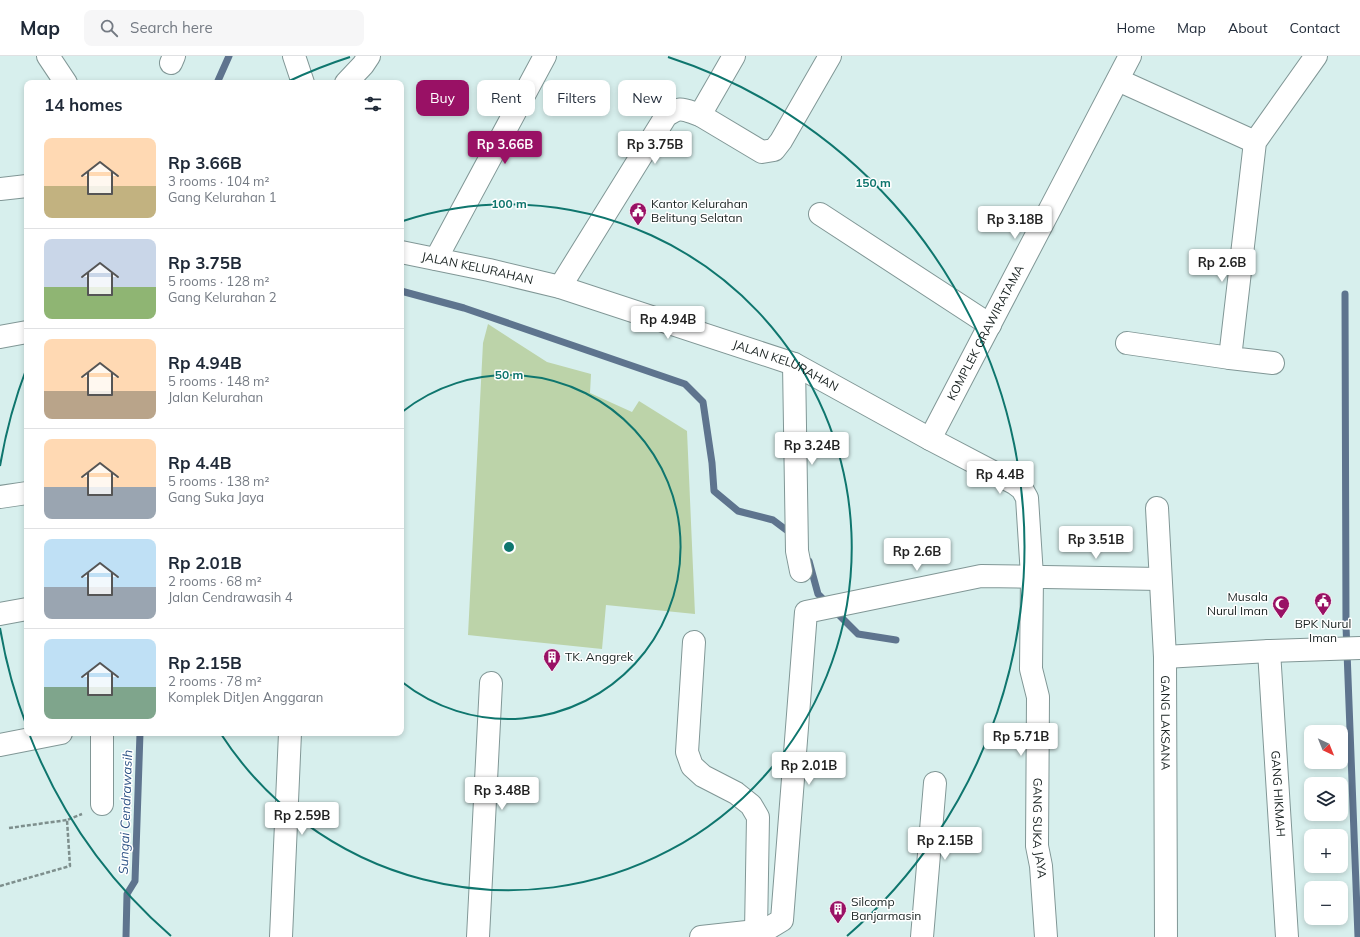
<!DOCTYPE html>
<meta charset="utf-8">
<style>
body{margin:0;font-family:Mulish,sans-serif;background:#f6f6f7;color:#1f2937;height:100vh;display:flex;flex-direction:column;font-size:15px;white-space:nowrap}
*{box-sizing:border-box;margin:0}
p{font-size:13px;color:#747a83}
.icon{flex:none;width:22px;height:22px;fill:none;stroke:currentColor;stroke-width:2;stroke-linecap:round;stroke-linejoin:round}
.map{position:relative;flex:1;overflow:hidden}
.drawer{position:absolute;left:24px;top:24px;width:380px;height:656px;display:flex;flex-direction:column;background:#fff;border-radius:8px;box-shadow:0 2px 6px #0003}
.drawer>*{flex:none}
.guide{position:absolute;left:416px;top:24px;width:380px;height:36px;display:flex;gap:8px}
.needle{width:26px;rotate:137deg}
.buttons{position:absolute;left:1304px;top:669px;display:grid;gap:8px}
.buttons a{display:grid;place-items:center;width:44px;height:44px;border-radius:8px;background:#fff;box-shadow:0 2px 6px #0003;font-size:20px}
.price{position:absolute;translate:-50% -34px;padding:0 9px;border-radius:4px;background:#fff;color:#222;font-size:13px;line-height:26px;filter:drop-shadow(0 1px 2px #0008)}
.price::after{content:'';position:absolute;left:50%;top:24px;width:12px;height:9px;margin-left:-6px;background:inherit;clip-path:polygon(0 0,100% 0,50% 100%)}
.price.selected{background:#991165;color:#fff}
ul{padding:0;list-style:none}
li{display:flex;align-items:center;gap:12px;height:100px;padding:0 20px}
li+li{border-top:1px solid #e0e1e3}
li span{display:grid;place-items:center;flex:none;width:112px;height:80px;border-radius:8px;color:#555}
li>.icon{margin-inline-start:auto}
span .icon{width:48px;height:48px;fill:#fffc;stroke-width:1}
li b{font-size:17px}
h2{display:flex;justify-content:space-between;align-items:center;height:48px;padding:0 20px;font-size:17px}
.pill{padding:0 14px;border-radius:8px;background:#fff;box-shadow:0 2px 6px #0003;font-size:14px;line-height:36px}
.pill.selected{background:#991165;color:#fff}
header{display:flex;align-items:center;gap:24px;box-sizing:border-box;height:56px;padding:0 20px;background:#fff;border-bottom:1px solid #e0e1e3}
header strong{font-size:19px}
nav{display:flex;gap:22px;margin-inline-start:auto;font-size:14px}
.search{width:280px;height:36px;background:#f6f6f7;display:flex;align-items:center;gap:10px;box-sizing:border-box;padding:0 14px;border-radius:8px;color:#747a83;font-size:15px}
.map>svg:first-child{display:block}
.green{fill:#bcd3a9}
.lines{fill:none;stroke-linecap:round;stroke-linejoin:round}
.stream{stroke:#5e748e;stroke-width:7}
.minor-casing{stroke:#819796;stroke-width:24}
.path{stroke:#7e8f8d;stroke-width:2.5;stroke-dasharray:4 2;stroke-linecap:butt}
.minor{stroke:#fff;stroke-width:22}
.ring{fill:none;stroke:#0f766e;stroke-width:2}
.labels{text-anchor:middle;stroke-width:3;stroke-linejoin:round;paint-order:stroke}
.poi-label{font-size:12px;fill:#17201f;stroke:#fff;text-anchor:start}
.street-label{font-size:12px;fill:#17201f;stroke:#fff}
.water-label{font-size:13px;font-style:italic;fill:#2d5385;stroke:#fff}
.centre{fill:#0f766e;stroke:#fff;stroke-width:2}
.ring-label{font-size:12px;text-anchor:middle;font-weight:bold;fill:#0f766e;stroke:#fff;stroke-width:3;stroke-linejoin:round;paint-order:stroke}
</style>
<header>
<strong>Map</strong>
<div class="search"><svg class="icon" aria-label="search" viewBox="0 0 24 24"><circle cx="10" cy="10" r="6"/><path d="M15 15l6 6"/></svg>Search here</div>
<nav><a>Home</a><a>Map</a><a>About</a><a>Contact</a></nav>
</header>
<div class="map">
<svg width="1360" height="881" viewBox="0 0 1360 881">
<rect width="100%" height="100%" fill="#d7efed"/>
<polygon class="green" points="488,268 547,306 591,318 590,337 632,356 639,345 687,375 695,558 606,549 602,593 468,579 483,287"/>
<g class="lines">
<g class="stream">
<polyline points="217,27 229,0"/>
<polyline points="401,235 464,252 685,328 703,346 712,407 714,435 738,455 773,464 793,479"/>
<polyline points="1345,238 1346,570 1358,881"/>
<polyline points="809,505 818,538 858,578 896,584"/>
<polyline points="126,881 127,838 135,825 140,677"/>
</g>
<g class="minor-casing">
<g id="minor">
<polyline points="48,0 66,27"/>
<polyline points="294,0 303,27"/>
<polyline points="171,7 174,0"/>
<polyline points="1118,24 1255,86"/>
<polyline points="346,27 363,9 369,0"/>
<polyline points="700,59 762,96 774,94 781,85 830,0"/>
<polyline points="0,133 27,130"/>
<polyline points="820,158 990,269"/>
<path id="s1" d="M401,196L489,214L560,231L794,308L930,383L1014,427L1022,433L1027,442L1032,520L1031,613L1038,641L1037,790L1041,810L1046,881"/>
<polyline points="436,203 545,0"/>
<path d="M560,231L666,60C681,49 684,54 700,59L734,0"/>
<polyline points="0,281 27,276"/>
<polyline points="1127,287 1230,302"/>
<polyline points="1273,307 1230,302 1255,86 1316,0"/>
<polyline points="794,308 797,495 801,515"/>
<path id="s2" d="M930,383L1130,0"/>
<polyline points="0,441 27,437"/>
<path id="s3" d="M1157,452L1165,601L1166,881"/>
<polyline points="0,558 27,553"/>
<polyline points="694,586 687,696 692,710 703,720 736,737 751,749 758,761 756,875"/>
<path id="s4" d="M1269,595L1287,881"/>
<polyline points="1165,601 1269,595 1360,592"/>
<polyline points="102,677 102,748"/>
<polyline points="0,689 61,677"/>
<polyline points="764,875 782,864 806,556 981,520 1160,523"/>
<polyline points="281,881 290,677"/>
<polyline points="478,881 491,627"/>
<polyline points="701,881 756,875 764,875 764,880"/>
<polyline points="922,881 935,727"/>
</g>
</g>
<g class="path">
<polyline points="9,772 67,764"/>
<polyline points="0,830 70,810 67,764 82,758"/>
</g>
<use href="#minor" class="minor"/>
</g>
<g class="ring">
<path d="M402 356A172 172 0 1 1 402 626"/>
<path d="M403 165A343 343 0 1 1 221 678"/>
<path d="M171 880A515 515 0 0 1 30 680M27 671A515 515 0 0 1 0 572M0 410A515 515 0 0 1 27 311M287 26A515 515 0 0 1 350 1M668 1A515 515 0 0 1 847 880"/>
</g>
<defs>
<g id="civic-pin" transform="scale(0.9)"><path d="M0 17L-7.5 6A9.5 9.5 0 1 1 7.5 6Z" fill="#991165" stroke="#fff"/><path d="M-.6-6.5H3V-4.5H.6V-3L4-1V1h2V6H-6V1h2V-1L-.6-3ZM-1.2 2.5V6h2.4V2.5Z" fill="#fff"/></g>
<g id="mosque-pin" transform="scale(0.9)"><path d="M0 17L-7.5 6A9.5 9.5 0 1 1 7.5 6Z" fill="#991165" stroke="#fff"/><path d="M3.5-4.9A6 6 0 1 0 3.5 4.9A5 5 0 1 1 3.5-4.9Z" fill="#fff"/></g>
<g id="building-pin" transform="scale(0.9)"><path d="M0 17L-7.5 6A9.5 9.5 0 1 1 7.5 6Z" fill="#991165" stroke="#fff"/><path d="M-4-6H4V6H1V3H-1V6H-4ZM-2.5-4.3h1.7v1.8h-1.7ZM.8-4.3h1.7v1.8H.8ZM-2.5-1h1.7V.8h-1.7ZM.8-1h1.7V.8H.8Z" fill="#fff"/></g>
</defs>
<g fill-rule="evenodd">
<use href="#civic-pin" x="638" y="155"/>
<use href="#civic-pin" x="1323" y="545"/>
<use href="#mosque-pin" x="1281" y="548"/>
<use href="#building-pin" x="552" y="601"/>
<use href="#building-pin" x="838" y="853"/>
</g>
<g class="labels">
<g class="poi-label">
<text x="651" y="152">Kantor Kelurahan<tspan x="651" dy="14">Belitung Selatan</tspan></text>
<text x="1268" y="545" text-anchor="end">Musala<tspan x="1268" dy="14">Nurul Iman</tspan></text>
<text x="1323" y="572" text-anchor="middle">BPK Nurul<tspan x="1323" dy="14">Iman</tspan></text>
<text x="565" y="605">TK. Anggrek</text>
<text x="851" y="850">Silcomp<tspan x="851" dy="14">Banjarmasin</tspan></text>
</g>
<g class="street-label">
<text dy="4" stroke="none"><textPath href="#s1" startOffset="78">JALAN KELURAHAN</textPath></text>
<text dy="4" stroke="none"><textPath href="#s2" startOffset="120">KOMPLEK GRAWIRATAMA</textPath></text>
<text dy="4" stroke="none"><textPath href="#s1" startOffset="402">JALAN KELURAHAN</textPath></text>
<text dy="4" stroke="none"><textPath href="#s3" startOffset="215">GANG LAKSANA</textPath></text>
<text dy="4" stroke="none"><textPath href="#s4" startOffset="143">GANG HIKMAH</textPath></text>
<text dy="4" stroke="none"><textPath href="#s1" startOffset="1011">GANG SUKA JAYA</textPath></text>
</g>
<g class="water-label">
<text transform="translate(125 756) rotate(-88)" y="5">Sungai Cendrawasih</text>
</g>
</g>
<circle cx="509" cy="491" r="6" class="centre"/>
<g class="ring-label">
<text x="873" y="131">150 m</text>
<text x="509" y="152">100 m</text>
<text x="509" y="323">50 m</text>
</g>
</svg>
<div class="buttons">
<a><svg class="needle" viewBox="-14 -14 28 28"><path d="M0-13l5 13h-10z" fill="#e53935"/><path d="M0 13l5-13h-10z" fill="#747a83"/></svg></a>
<a><svg class="icon" aria-label="layers" viewBox="0 0 24 24"><path d="M12 4l9 5-9 5-9-5zM3 14l9 5 9-5"/></svg></a>
<a>+</a>
<a>−</a>
</div>
<b class="price selected" style="left:505px;top:109px">Rp 3.66B</b>
<b class="price" style="left:655px;top:109px">Rp 3.75B</b>
<b class="price" style="left:1015px;top:184px">Rp 3.18B</b>
<b class="price" style="left:1222px;top:227px">Rp 2.6B</b>
<b class="price" style="left:668px;top:284px">Rp 4.94B</b>
<b class="price" style="left:812px;top:410px">Rp 3.24B</b>
<b class="price" style="left:1000px;top:439px">Rp 4.4B</b>
<b class="price" style="left:1096px;top:504px">Rp 3.51B</b>
<b class="price" style="left:917px;top:516px">Rp 2.6B</b>
<b class="price" style="left:1021px;top:701px">Rp 5.71B</b>
<b class="price" style="left:809px;top:730px">Rp 2.01B</b>
<b class="price" style="left:502px;top:755px">Rp 3.48B</b>
<b class="price" style="left:302px;top:780px">Rp 2.59B</b>
<b class="price" style="left:945px;top:805px">Rp 2.15B</b>
<div class="guide">
<a class="pill selected">Buy</a>
<a class="pill">Rent</a>
<a class="pill">Filters</a>
<a class="pill">New</a>
</div>
<section class="drawer">
<h2>14 homes<svg class="icon" aria-label="filters" viewBox="0 0 24 24"><path d="M4 7h16M4 17h16"/><circle cx="9" cy="7" r="2"/><circle cx="15" cy="17" r="2"/></svg></h2>
<ul>
<li><span style="background:linear-gradient(#ffd9b3 60%,#c2b280 0)"><svg class="icon" aria-label="home" viewBox="0 0 24 24"><path d="M3 11l9-7 9 7M6 9v11h12V9"/></svg></span><div><b>Rp 3.66B</b><p>3 rooms · 104 m²</p><p>Gang Kelurahan 1</p></div></li>
<li><span style="background:linear-gradient(#c9d6e8 60%,#8fb573 0)"><svg class="icon" aria-label="home" viewBox="0 0 24 24"><path d="M3 11l9-7 9 7M6 9v11h12V9"/></svg></span><div><b>Rp 3.75B</b><p>5 rooms · 128 m²</p><p>Gang Kelurahan 2</p></div></li>
<li><span style="background:linear-gradient(#ffd9b3 65%,#b9a48a 0)"><svg class="icon" aria-label="home" viewBox="0 0 24 24"><path d="M3 11l9-7 9 7M6 9v11h12V9"/></svg></span><div><b>Rp 4.94B</b><p>5 rooms · 148 m²</p><p>Jalan Kelurahan</p></div></li>
<li><span style="background:linear-gradient(#ffd9b3 60%,#9aa5b1 0)"><svg class="icon" aria-label="home" viewBox="0 0 24 24"><path d="M3 11l9-7 9 7M6 9v11h12V9"/></svg></span><div><b>Rp 4.4B</b><p>5 rooms · 138 m²</p><p>Gang Suka Jaya</p></div></li>
<li><span style="background:linear-gradient(#bfe0f5 60%,#9aa5b1 0)"><svg class="icon" aria-label="home" viewBox="0 0 24 24"><path d="M3 11l9-7 9 7M6 9v11h12V9"/></svg></span><div><b>Rp 2.01B</b><p>2 rooms · 68 m²</p><p>Jalan Cendrawasih 4</p></div></li>
<li><span style="background:linear-gradient(#bfe0f5 60%,#7fa58c 0)"><svg class="icon" aria-label="home" viewBox="0 0 24 24"><path d="M3 11l9-7 9 7M6 9v11h12V9"/></svg></span><div><b>Rp 2.15B</b><p>2 rooms · 78 m²</p><p>Komplek DitJen Anggaran</p></div></li>
</ul>
</section>
</div>
